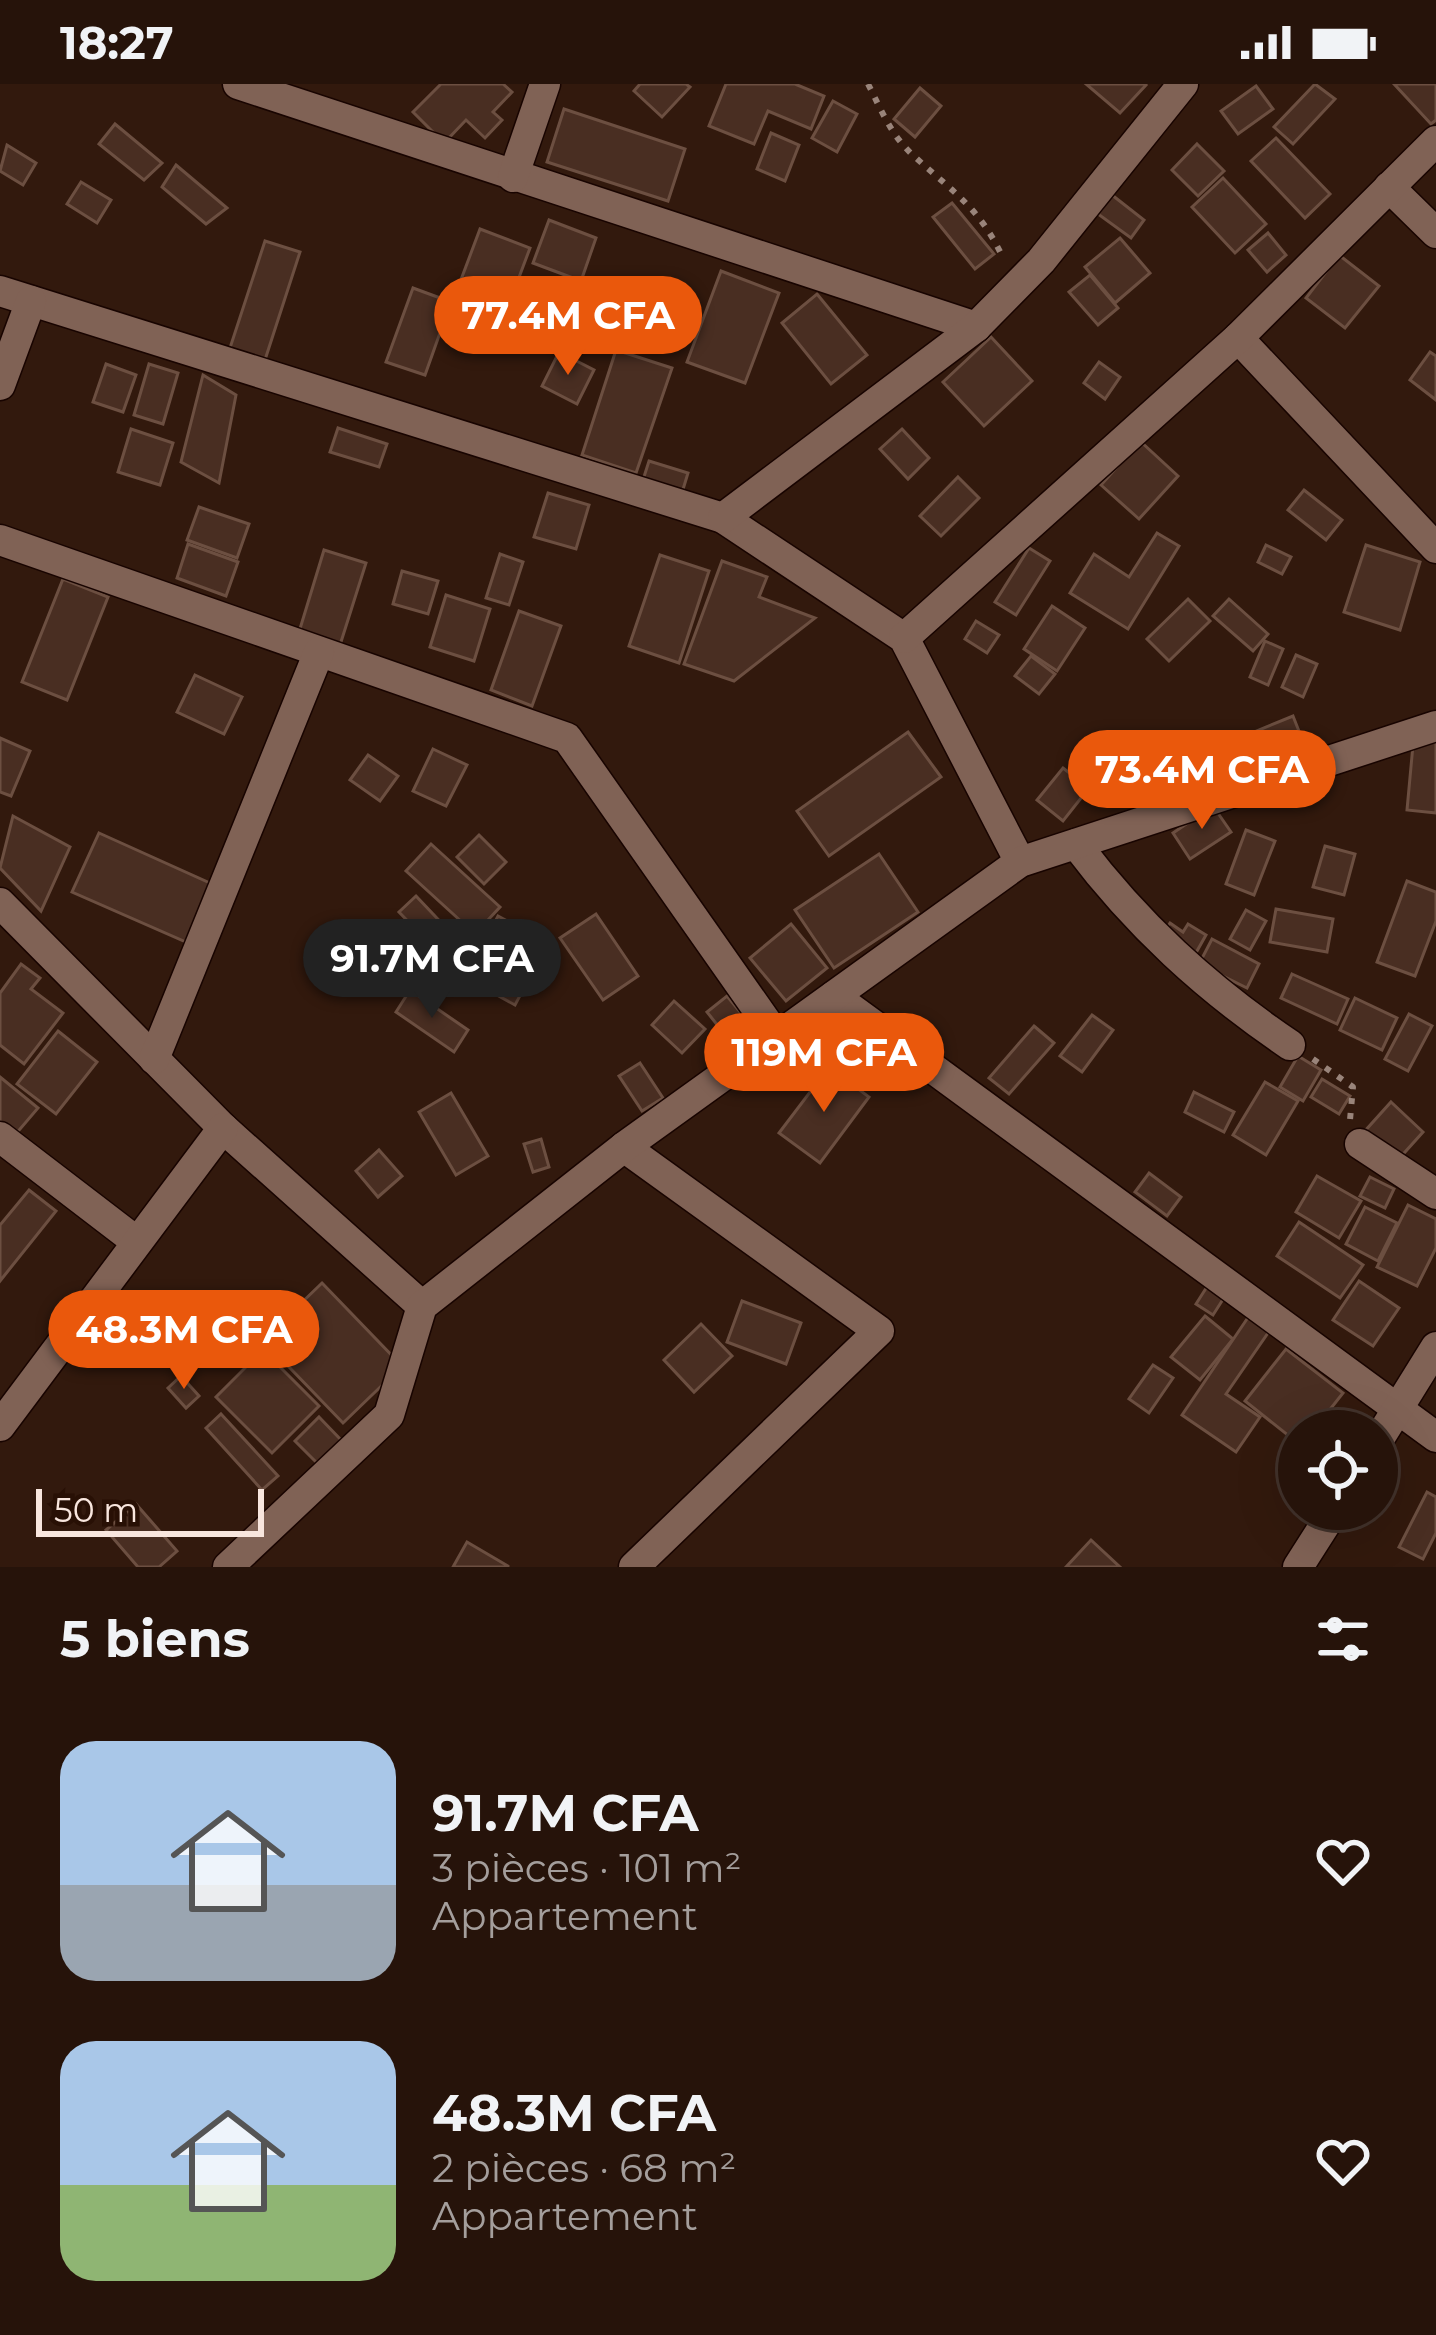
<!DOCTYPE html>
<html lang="fr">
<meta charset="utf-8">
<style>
body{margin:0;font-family:Montserrat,sans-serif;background:#322018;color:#f1f3f6;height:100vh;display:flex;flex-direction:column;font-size:45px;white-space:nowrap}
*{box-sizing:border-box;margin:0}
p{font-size:39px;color:#a49e9c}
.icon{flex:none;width:66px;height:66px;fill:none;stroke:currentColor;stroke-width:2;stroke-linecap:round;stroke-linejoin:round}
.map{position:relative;height:1483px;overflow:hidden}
.details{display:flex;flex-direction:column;background:#26130a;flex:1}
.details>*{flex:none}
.controls{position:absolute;left:1278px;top:1326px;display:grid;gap:24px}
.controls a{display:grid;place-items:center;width:120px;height:120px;border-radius:50%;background:#26130a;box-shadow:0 12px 48px #0002,0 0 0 3px #42322b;font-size:60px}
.scale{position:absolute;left:36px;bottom:30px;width:228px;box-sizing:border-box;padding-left:12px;border:6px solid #f8e6de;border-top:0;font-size:33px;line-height:42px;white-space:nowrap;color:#f8e6de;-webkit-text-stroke:9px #281005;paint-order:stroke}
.price{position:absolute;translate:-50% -102px;padding:0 27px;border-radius:42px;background:#ea580c;color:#fff;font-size:39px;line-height:78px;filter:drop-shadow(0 3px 6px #0008)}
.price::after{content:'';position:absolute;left:50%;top:72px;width:36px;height:27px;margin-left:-18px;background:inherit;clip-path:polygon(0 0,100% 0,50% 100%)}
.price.on{background:#222;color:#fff}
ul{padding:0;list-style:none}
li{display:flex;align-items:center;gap:36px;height:300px;padding:0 60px}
li span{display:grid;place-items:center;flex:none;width:336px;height:240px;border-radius:36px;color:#555}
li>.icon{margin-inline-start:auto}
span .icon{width:144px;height:144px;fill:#fffc;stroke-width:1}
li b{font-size:51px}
h2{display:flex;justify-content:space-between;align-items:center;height:144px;padding:0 60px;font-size:51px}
.status{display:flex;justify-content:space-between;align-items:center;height:84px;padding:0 60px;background:#26130a;direction:ltr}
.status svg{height:33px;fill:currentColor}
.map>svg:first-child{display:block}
.building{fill:#492e22;stroke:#6c4f41;stroke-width:3}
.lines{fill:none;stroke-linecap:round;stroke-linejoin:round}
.street-casing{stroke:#180400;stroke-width:33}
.path{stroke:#99847a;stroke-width:6;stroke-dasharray:6 9;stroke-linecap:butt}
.street{stroke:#806255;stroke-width:30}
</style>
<div class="status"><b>18:27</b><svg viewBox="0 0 49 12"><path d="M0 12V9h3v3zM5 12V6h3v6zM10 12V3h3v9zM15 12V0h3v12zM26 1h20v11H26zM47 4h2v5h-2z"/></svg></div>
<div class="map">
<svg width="1436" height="1483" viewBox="0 0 1436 1483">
<rect width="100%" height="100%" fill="#32190d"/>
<g class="building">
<polygon points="441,0 503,0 512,8 493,28 502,36 485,54 466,36 444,59 413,28"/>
<polygon points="640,0 686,0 690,3 662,33 634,7"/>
<polygon points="726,0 795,0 824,12 811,45 768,27 754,60 709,42"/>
<polygon points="1086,0 1145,0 1146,1 1120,29"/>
<polygon points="1315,0 1335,15 1293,60 1274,43"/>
<polygon points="1394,0 1436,0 1436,36 1431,40"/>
<polygon points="1256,2 1273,25 1238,50 1221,27"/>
<polygon points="920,4 941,22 915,53 894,35"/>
<polygon points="833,17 857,30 837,68 812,54"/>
<polygon points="564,25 685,65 668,117 547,78"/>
<polygon points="115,40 162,79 144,96 99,60"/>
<polygon points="771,49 799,61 785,97 757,85"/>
<polygon points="1276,54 1330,110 1305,134 1251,77"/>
<polygon points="1197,60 1224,87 1198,112 1172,86"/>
<polygon points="7,61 36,79 23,101 0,87"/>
<polygon points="176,81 227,124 206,140 162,103"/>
<polygon points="1223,94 1266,140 1235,169 1192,123"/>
<polygon points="81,98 111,116 97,139 67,120"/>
<polygon points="1112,111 1144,136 1131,154 1098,130"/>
<polygon points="952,119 994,170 975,185 933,133"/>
<polygon points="549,136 596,154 581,197 533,179"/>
<polygon points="480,145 530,164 503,236 453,217"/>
<polygon points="1268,149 1286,171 1267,188 1248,166"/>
<polygon points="1120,154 1150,189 1115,219 1085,183"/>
<polygon points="265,157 300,168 263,282 228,270"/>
<polygon points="1339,171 1379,202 1345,244 1306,214"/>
<polygon points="721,187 779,209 745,299 687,278"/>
<polygon points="1090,191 1118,224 1098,241 1069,208"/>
<polygon points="413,204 451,218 425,291 386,278"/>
<polygon points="817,210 867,271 831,300 782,239"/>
<polygon points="991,253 1032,297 984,342 943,298"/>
<polygon points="616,266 672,284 636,389 582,371"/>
<polygon points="559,268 594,286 577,320 542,302"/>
<polygon points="1430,268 1436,272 1436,316 1410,296"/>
<polygon points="1099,278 1120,293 1105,315 1084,299"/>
<polygon points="106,280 136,291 123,328 93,318"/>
<polygon points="149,280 178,289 163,340 134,331"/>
<polygon points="203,291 236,311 219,399 181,378"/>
<polygon points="338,344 387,360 379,383 330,368"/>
<polygon points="131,345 173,359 160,401 118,388"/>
<polygon points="902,345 929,374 908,395 880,365"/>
<polygon points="1140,357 1178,392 1139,435 1101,401"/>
<polygon points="649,377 688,389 681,412 642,399"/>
<polygon points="958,393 979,414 941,452 920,432"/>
<polygon points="1304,406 1342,436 1326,456 1288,426"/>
<polygon points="548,409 589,421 576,465 534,453"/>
<polygon points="199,423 249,440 237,474 187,456"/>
<polygon points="1157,449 1179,462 1128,545 1070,509 1094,470 1129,493"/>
<polygon points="188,460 238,478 226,512 177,494"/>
<polygon points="1266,461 1291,473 1282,490 1258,478"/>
<polygon points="1366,461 1420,478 1400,546 1344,528"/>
<polygon points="1029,464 1050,477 1016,531 995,518"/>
<polygon points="324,466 366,479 340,561 299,548"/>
<polygon points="500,470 523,478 509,521 486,514"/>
<polygon points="660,471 709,487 679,579 629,562"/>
<polygon points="722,477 767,493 759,513 815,534 734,597 684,580"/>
<polygon points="402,487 438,497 428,530 393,520"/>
<polygon points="63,495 108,513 67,616 22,598"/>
<polygon points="446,511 490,525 474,577 430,563"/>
<polygon points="1188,515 1210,537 1169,577 1147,555"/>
<polygon points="1229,515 1268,550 1253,567 1213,532"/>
<polygon points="1052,522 1085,544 1057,587 1024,565"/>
<polygon points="519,527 561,542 532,622 491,606"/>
<polygon points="976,537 999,551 987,569 965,555"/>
<polygon points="1265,557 1283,565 1268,601 1250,593"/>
<polygon points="1296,571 1317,580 1303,613 1282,603"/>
<polygon points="1031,572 1055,590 1039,610 1015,592"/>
<polygon points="195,591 242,613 224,650 177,628"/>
<polygon points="1293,632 1302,655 1252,676 1242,653"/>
<polygon points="908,648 941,693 829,772 797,727"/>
<polygon points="0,654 30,667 11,712 0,708"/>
<polygon points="1436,655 1436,729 1407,726 1413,661"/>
<polygon points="1113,656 1151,675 1141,695 1103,676"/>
<polygon points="433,665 467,681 446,722 413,707"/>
<polygon points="368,671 398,692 380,717 350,696"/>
<polygon points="1063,684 1089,704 1063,737 1037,716"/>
<polygon points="1213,722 1231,748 1190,775 1173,749"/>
<polygon points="13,732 70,763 41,827 0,784"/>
<polygon points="1246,746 1275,757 1254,811 1226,800"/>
<polygon points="99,749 212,800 186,858 72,808"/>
<polygon points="479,751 506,778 484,800 457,773"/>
<polygon points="431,760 500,823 475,850 406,787"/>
<polygon points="1325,762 1355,770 1344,811 1313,803"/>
<polygon points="879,770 918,828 834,884 795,826"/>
<polygon points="1407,797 1436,808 1436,837 1415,892 1377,878"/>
<polygon points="416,812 467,866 450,881 399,828"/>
<polygon points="1276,825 1333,835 1327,868 1270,858"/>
<polygon points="1246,826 1266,837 1250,866 1230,855"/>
<polygon points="596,830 638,892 603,916 560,854"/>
<polygon points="498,832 520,844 503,875 531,891 515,921 466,894"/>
<polygon points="1170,839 1183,848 1188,840 1206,851 1193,874 1161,853"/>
<polygon points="791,840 827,884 786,917 750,874"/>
<polygon points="1212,855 1259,880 1247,904 1199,880"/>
<polygon points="21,880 40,894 31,905 63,929 24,980 0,961 0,909"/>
<polygon points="1292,890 1348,915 1337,940 1281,914"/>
<polygon points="410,906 468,946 454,968 396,928"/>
<polygon points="727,912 754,945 734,962 707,928"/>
<polygon points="1355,914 1397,934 1382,966 1340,946"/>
<polygon points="674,917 705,945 682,969 652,941"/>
<polygon points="1409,930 1432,942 1408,987 1385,975"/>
<polygon points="1092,931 1113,946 1082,988 1060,972"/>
<polygon points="1034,942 1054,959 1009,1010 989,994"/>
<polygon points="58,947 97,978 56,1030 17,1000"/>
<polygon points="1298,972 1321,986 1303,1017 1280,1003"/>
<polygon points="640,979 663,1014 642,1027 619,992"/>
<polygon points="829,983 869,1013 820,1079 779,1049"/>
<polygon points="0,993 38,1024 15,1051 0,1038"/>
<polygon points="1322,995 1350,1012 1339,1030 1311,1013"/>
<polygon points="1265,998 1298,1017 1266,1071 1233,1051"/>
<polygon points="1194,1008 1234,1028 1224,1048 1185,1028"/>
<polygon points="451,1009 488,1072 456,1091 419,1028"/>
<polygon points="1391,1018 1423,1048 1396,1078 1364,1048"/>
<polygon points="541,1055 549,1083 533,1088 524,1060"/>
<polygon points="379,1066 402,1092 378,1113 356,1087"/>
<polygon points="1149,1089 1181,1113 1167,1132 1135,1108"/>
<polygon points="1317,1092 1361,1117 1339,1154 1296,1128"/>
<polygon points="1370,1093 1394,1105 1385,1124 1360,1112"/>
<polygon points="29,1106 56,1127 0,1197 0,1141"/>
<polygon points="1408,1121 1436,1135 1436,1164 1417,1202 1377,1183"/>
<polygon points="1365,1123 1397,1139 1378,1177 1346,1160"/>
<polygon points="1299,1138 1363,1181 1340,1214 1277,1172"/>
<polygon points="1359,1197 1399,1224 1373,1262 1333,1236"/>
<polygon points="1210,1198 1227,1209 1213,1231 1196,1220"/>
<polygon points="322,1199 402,1282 343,1339 263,1256"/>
<polygon points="742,1217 801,1239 786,1280 727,1258"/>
<polygon points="1205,1232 1233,1255 1200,1296 1171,1273"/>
<polygon points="1249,1232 1270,1246 1226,1310 1260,1333 1236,1368 1182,1331"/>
<polygon points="701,1240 732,1272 694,1308 664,1276"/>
<polygon points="1286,1265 1343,1309 1313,1347 1299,1347 1299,1360 1245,1317"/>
<polygon points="263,1266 319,1322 272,1369 216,1313"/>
<polygon points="1153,1281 1173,1294 1149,1329 1129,1315"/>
<polygon points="181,1292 199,1312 186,1324 168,1304"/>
<polygon points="221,1330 278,1392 262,1406 206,1344"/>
<polygon points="319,1333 342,1357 318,1380 295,1357"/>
<polygon points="1427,1408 1436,1413 1436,1449 1423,1475 1399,1463"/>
<polygon points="136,1420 177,1467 159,1483 138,1483 106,1446"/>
<polygon points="1091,1456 1120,1483 1066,1483"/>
<polygon points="467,1458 508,1482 508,1483 453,1483"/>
</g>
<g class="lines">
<g class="street-casing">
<g id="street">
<polyline points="238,0 976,243"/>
<polyline points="513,93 545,0"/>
<polyline points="1389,103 1436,149"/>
<polyline points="0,207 723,434 904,554 1020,778"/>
<polyline points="1238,254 1436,464"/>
<polyline points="0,301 31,217"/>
<polyline points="723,434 976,243 1041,177 1183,0"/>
<polyline points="0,456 567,654 777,953"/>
<polyline points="904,554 1238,254 1436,57"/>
<path d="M1076,760C1137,841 1206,904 1290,961"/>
<polyline points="0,819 223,1044 422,1222"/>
<polyline points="834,912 1436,1353"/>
<polyline points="154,975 319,568"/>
<polyline points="0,1053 137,1158"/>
<polyline points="1360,1060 1436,1110"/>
<polyline points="624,1063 879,1247 634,1483"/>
<polyline points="0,1342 223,1044"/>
<polyline points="1377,1358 1436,1263"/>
<polyline points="228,1483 389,1331 422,1222 624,1063 1020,778 1436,642"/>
<polyline points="1298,1483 1335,1425"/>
</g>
</g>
<g class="path">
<path d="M868,0C882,27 891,52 915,73C953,108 980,124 1003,174"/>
<polyline points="1313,975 1353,1003 1350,1036"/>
</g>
<use href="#street" class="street"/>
</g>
</svg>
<div class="controls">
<a><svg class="icon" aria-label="locate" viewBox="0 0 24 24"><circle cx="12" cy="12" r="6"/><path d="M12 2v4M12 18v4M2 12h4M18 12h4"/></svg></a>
</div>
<div class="scale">50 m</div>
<b class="price" style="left:568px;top:294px">77.4M CFA</b>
<b class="price" style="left:1202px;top:748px">73.4M CFA</b>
<b class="price on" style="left:432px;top:937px">91.7M CFA</b>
<b class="price" style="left:824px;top:1031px">119M CFA</b>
<b class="price" style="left:184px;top:1308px">48.3M CFA</b>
</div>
<section class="details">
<h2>5 biens<svg class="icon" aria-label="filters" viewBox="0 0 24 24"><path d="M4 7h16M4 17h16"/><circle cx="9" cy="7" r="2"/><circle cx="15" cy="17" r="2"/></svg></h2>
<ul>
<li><span style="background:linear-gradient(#a9c7e8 60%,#9aa5b1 0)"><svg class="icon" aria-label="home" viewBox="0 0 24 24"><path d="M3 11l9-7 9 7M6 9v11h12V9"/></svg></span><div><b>91.7M CFA</b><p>3 pièces · 101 m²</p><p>Appartement</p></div><svg class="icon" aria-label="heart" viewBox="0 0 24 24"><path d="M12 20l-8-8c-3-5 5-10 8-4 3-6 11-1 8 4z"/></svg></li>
<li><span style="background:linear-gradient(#a9c7e8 60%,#8fb573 0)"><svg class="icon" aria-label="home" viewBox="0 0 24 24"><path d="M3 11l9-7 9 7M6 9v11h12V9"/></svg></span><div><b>48.3M CFA</b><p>2 pièces · 68 m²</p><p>Appartement</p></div><svg class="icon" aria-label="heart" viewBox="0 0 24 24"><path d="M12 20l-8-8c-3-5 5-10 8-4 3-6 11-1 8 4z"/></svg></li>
</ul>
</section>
